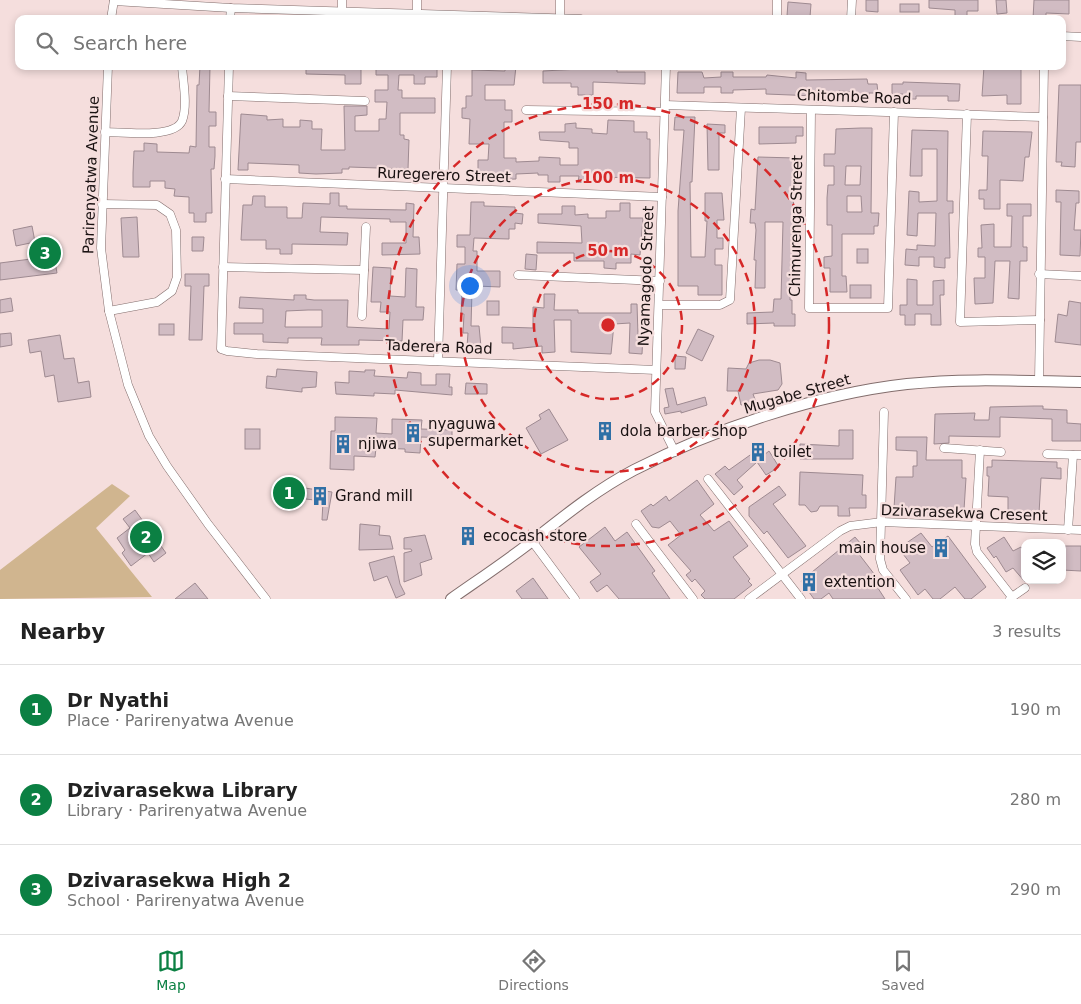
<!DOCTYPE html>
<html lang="en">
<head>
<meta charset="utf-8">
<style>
  body { margin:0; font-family:"DejaVu Sans",sans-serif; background:#f2f2f2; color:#222 }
  .controls { position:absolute; right:15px; bottom:15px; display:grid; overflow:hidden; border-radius:10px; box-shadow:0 2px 8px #0003 }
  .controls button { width:45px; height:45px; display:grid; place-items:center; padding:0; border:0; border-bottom:1px solid #e0e0e0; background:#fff; color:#222; font:25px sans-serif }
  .you { position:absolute; left:469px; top:285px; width:18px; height:18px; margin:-12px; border:4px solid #fff; border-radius:50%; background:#1a73e8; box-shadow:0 0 0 8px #1a73e833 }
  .badge { display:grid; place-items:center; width:32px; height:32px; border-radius:50%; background:#0b8043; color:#fff; font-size:16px; font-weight:700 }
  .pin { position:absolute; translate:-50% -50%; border:2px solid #fff; box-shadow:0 1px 5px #0006 }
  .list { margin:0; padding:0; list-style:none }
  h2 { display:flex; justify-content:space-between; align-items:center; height:65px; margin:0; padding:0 20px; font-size:21px }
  h2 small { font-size:16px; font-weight:400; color:#767676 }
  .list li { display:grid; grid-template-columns:32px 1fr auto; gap:15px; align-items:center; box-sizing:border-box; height:90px; padding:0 20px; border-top:1px solid #e0e0e0 }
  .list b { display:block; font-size:19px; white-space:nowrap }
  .list p { margin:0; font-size:16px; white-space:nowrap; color:#767676 }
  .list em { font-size:16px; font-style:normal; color:#767676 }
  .icon { flex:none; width:28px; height:28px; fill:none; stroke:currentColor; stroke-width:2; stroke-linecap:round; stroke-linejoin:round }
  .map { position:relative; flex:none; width:1081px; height:599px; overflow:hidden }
  .search { position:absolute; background:#fff; box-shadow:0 2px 8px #0003; left:15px; right:15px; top:15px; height:55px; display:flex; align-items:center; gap:12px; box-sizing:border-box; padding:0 18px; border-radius:10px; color:#767676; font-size:19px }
  .sheet { height:335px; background:#fff }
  nav { display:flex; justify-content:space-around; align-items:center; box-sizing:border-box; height:70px; border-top:1px solid #e0e0e0; background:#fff; font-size:14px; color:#767676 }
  nav a { display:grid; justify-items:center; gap:2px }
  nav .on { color:#0b8043 }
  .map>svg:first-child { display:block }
  .green { fill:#d0b58f }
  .building { fill:#d1bcc3; stroke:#9e8a91; fill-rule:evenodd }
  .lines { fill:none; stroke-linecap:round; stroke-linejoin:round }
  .minor-casing { stroke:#826d6c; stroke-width:9 }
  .tertiary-casing { stroke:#826d6c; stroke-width:12 }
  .minor { stroke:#fff; stroke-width:8 }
  .tertiary { stroke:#fff; stroke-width:10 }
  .ring { fill:none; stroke:#d62828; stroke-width:2.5; stroke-dasharray:9 6 }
  .labels { text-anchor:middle; stroke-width:4.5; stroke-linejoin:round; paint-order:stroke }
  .street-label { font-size:15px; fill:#191111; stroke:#f5dedd }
  .poi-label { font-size:15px; fill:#191111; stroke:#f5dedd; text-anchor:start }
  .centre { fill:#d62828; stroke:#f5dedd; stroke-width:2.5 }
  .ring-label { font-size:15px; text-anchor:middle; font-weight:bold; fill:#d62828; stroke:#f5dedd; stroke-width:4.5; stroke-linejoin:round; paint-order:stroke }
</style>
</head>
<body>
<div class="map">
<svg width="1081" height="599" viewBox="0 0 1081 599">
  <rect width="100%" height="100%" fill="#f5dedd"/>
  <!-- green -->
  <polygon class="green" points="112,484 130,496 96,528 152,597 0,599 0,570"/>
  <!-- building -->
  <g class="building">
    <polygon points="866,0 878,0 878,12 866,11"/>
    <polygon points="929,0 978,0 978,11 967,11 967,18 955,18 955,10 929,8"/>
    <polygon points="996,0 1006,0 1007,13 997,14"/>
    <polygon points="1034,0 1069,0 1069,14 1046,13 1046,19 1033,19"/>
    <polygon points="788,2 811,4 810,17 787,16"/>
    <rect x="900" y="4" width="19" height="8"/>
    <polygon points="200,66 210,66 209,112 216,112 216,126 209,126 209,147 215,147 215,156 214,169 211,169 212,213 206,213 206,222 194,222 194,213 189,213 189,197 174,196 175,189 165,188 165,181 150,181 150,187 133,187 133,173 134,151 144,151 144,143 157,144 157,152 189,153 190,146 196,147 197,85 199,85"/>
    <polygon points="306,66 361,66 361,84 345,84 345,75 306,74"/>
    <polygon points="376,66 437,66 437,77 425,77 425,84 414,84 414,75 399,75 398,90 402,90 402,98 435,98 435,113 400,113 400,135 404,135 404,139 409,140 408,169 349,167 349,169 342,169 342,173 316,174 299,173 299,165 248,163 248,170 238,170 241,114 267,116 267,120 283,119 283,127 300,127 300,120 312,121 312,129 322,129 321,150 345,150 344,106 367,106 367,115 355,116 355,131 379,131 379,119 386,119 387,102 375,102 375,90 388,90 388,75 376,75"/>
    <polygon points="505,66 516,66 514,85 485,85 485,100 505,100 505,110 512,110 512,122 504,122 504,158 516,158 516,162 539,161 539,157 560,158 560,165 578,165 578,148 569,148 569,142 540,140 539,132 565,132 565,124 576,123 576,128 592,129 592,133 607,134 608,120 634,121 634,132 647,132 647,139 650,139 650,178 590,177 589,183 578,182 579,176 560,176 560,182 548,182 548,175 538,175 538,173 516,174 516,179 487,180 487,172 478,172 478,160 488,160 489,144 469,144 470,119 462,118 462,108 466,108 466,96 472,96 472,70 505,71"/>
    <polygon points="984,66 1021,66 1021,104 1007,104 1007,95 982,96"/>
    <polygon points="617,67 617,72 645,72 645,84 593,82 593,95 578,95 578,87 571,87 571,83 543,83 543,71"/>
    <polygon points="678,72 702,72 704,78 721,77 721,72 733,72 733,77 766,77 767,75 796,78 796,72 806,73 806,80 867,79 868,84 877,84 878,93 869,93 869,97 854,97 854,92 839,91 839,101 816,102 816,96 766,94 766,89 733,90 733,93 721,93 721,87 704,87 704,93 677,93"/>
    <polygon points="903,82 960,84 959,101 948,101 948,96 916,96 916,99 903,99 903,94 892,94 892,84 903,84"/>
    <polygon points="1059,85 1081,85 1081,142 1076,142 1075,167 1061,166 1062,162 1056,162"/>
    <polygon points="675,117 695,117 692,182 690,182 691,257 705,257 707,221 705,221 705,193 722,193 724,220 717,220 717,238 723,238 723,249 715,249 715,265 722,265 722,295 698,295 698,286 678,286 678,211 684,130 674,130"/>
    <polygon points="707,124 725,125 725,133 719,133 719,170 708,170"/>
    <polygon points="759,127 803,127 803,136 796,136 796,143 759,144"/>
    <path d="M861,128h11l-1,85h8l-1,13h-4v8h-32v42h4l1,16h-17v-24h-6v-11l8,-1v-31h-5v-27l1,-13h6v-19h-10v-12h11l1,-25zM846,166h15l-1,19h-15zM847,196h14l1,16h-15z"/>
    <polygon points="912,130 948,131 947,201 953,201 953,213 949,213 950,258 945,258 945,268 934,267 934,257 919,257 919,266 905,265 906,249 917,250 917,245 935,246 936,213 918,213 917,236 907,235 909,191 919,192 919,202 937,201 937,149 922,149 922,176 910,176"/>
    <polygon points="983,131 1032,132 1029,157 1025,157 1023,181 1000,180 1000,209 984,209 984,199 979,199 979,190 987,190 988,156 982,156"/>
    <polygon points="758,157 795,158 790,300 792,300 792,314 795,314 795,326 774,326 774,323 747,324 747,313 773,312 774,299 781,299 783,222 765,222 765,288 755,288 756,260 754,260 756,230 755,223 750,223 751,209 755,210"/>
    <polygon points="1056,190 1079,191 1079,203 1076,203 1074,230 1081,230 1080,256 1060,255 1061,202 1056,202"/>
    <polygon points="330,193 339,193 339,206 347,206 347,209 406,210 406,203 414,204 413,237 419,237 420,254 382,255 382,243 406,243 406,222 390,222 390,219 321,217 320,232 348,233 347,245 292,244 292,254 280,254 280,249 266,249 266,240 241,240 243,205 252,205 253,196 265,196 265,207 287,207 287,218 302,218 303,203 330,204"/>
    <polygon points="471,202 484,202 484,206 515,207 515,213 523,214 522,224 515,223 515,229 509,229 509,239 474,238 473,251 477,251 477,271 500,271 500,287 476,286 476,291 472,291 471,326 479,326 481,347 467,347 468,333 463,333 464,314 461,314 462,290 456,290 457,264 465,264 465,247 457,247 457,235 470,235"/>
    <polygon points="620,203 630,203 630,218 643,218 640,255 631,254 631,263 616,263 616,269 604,268 604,261 574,261 574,253 537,253 537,242 582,243 581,226 538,223 538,214 562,214 562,206 575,206 575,215 588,214 588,218 606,218 606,211 620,211"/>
    <polygon points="1007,204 1031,204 1031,216 1023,216 1023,247 1027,247 1027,261 1020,261 1019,299 1008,298 1010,261 995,261 993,303 975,304 974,278 985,278 985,257 978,257 978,248 982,248 981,225 994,224 994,247 1011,247 1012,216 1007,216"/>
    <polygon points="137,217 139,257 123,257 121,218"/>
    <polygon points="32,226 35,242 16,246 13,230"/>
    <polygon points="192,237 204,237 203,251 192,251"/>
    <rect x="857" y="249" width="11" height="14"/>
    <polygon points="526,254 537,255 536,270 525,269"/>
    <polygon points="54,256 57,273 0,280 0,263"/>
    <path d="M373,267l18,1 -1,28 15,1 1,-29 11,1 -1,38h8l-1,13h-20l-1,21 -43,-1v5h-38l1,-7h-34v5l-25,-1v-8h-29v-11h29v-14l-24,-1 1,-11 54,3v-5h12v4l8,1h34l-1,27 42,2 1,-17h-10l1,-10h-10zM308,310h14v17h-37l1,-16z"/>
    <polygon points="185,274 209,274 209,286 204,286 202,340 189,340 191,286 185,286"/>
    <polygon points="907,279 917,280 917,305 933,305 933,281 944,280 944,295 940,295 941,325 931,325 931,314 915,314 915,325 905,325 905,315 900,315 900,305 907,305"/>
    <rect x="850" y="285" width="21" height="13"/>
    <polygon points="544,294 555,294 554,310 578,310 578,313 631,313 631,304 637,304 638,335 643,335 642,354 629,353 630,323 614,324 611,354 571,352 571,320 554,320 555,352 542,353 542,346 513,349 513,343 502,343 502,327 533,328 533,307 544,308"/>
    <polygon points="11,298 13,311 0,313 0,300"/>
    <rect x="487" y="301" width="12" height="14"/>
    <polygon points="1069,301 1081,303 1081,345 1055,342 1058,314 1067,316"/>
    <rect x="159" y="324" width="15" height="11"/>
    <polygon points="698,329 714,336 702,361 686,353"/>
    <polygon points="11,333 12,345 0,347 0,334"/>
    <polygon points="60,335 64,359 74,358 78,383 89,381 91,397 58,402 54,375 45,377 41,351 30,353 28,340"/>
    <polygon points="675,356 686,357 685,369 675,369"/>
    <polygon points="759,360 770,360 780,363 782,384 778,390 753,394 756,402 741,405 738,391 727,391 728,368 746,369 749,363"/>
    <polygon points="277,369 317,372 316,387 302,388 302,392 266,388 267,376 276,377"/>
    <polygon points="365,370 375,370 374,376 407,378 408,372 421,373 421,385 436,385 436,374 450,374 449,387 452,387 452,395 395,390 395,394 374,393 374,396 336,394 335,382 349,383 349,371 365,372"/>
    <polygon points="466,383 487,384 487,394 465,394"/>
    <polygon points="673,388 677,405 705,397 707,405 681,413 681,411 665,414 664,408 669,407 665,389"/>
    <polygon points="1034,406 1043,406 1043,409 1067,410 1067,423 1081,424 1081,441 1052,441 1052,419 1000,417 1000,437 949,436 949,443 934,444 935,414 975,413 974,420 989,420 990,407"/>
    <polygon points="549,409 568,440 541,454 526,428 541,419 539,415"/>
    <polygon points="335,417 377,418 376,433 392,434 392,419 422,420 421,429 452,430 452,438 421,437 420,453 405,452 405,449 376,448 375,457 354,456 354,470 330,469 331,431 335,431"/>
    <rect x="245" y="429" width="15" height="20"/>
    <polygon points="839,430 853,430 853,459 800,459 800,444 839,446"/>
    <polygon points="896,437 927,437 926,460 962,460 962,478 966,478 964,510 957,510 957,514 945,514 945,516 932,516 913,515 913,512 894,508 896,477 913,477 913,466 917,466 917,451 896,450"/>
    <polygon points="760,448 764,455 769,451 779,467 766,475 757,462 737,480 743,487 734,495 715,474 725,466 729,470"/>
    <polygon points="992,460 1057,462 1057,468 1061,468 1061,479 1041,478 1039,514 1008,514 1008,497 988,496 989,476 987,476 987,467 992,467"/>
    <polygon points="800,472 863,475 862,495 866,495 866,508 849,508 850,516 838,516 838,506 820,506 817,511 811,512 805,505 799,505"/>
    <polygon points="280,480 299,483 298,487 332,492 327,520 322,520 323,501 297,498 297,504 279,503"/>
    <polygon points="697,480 714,504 700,515 714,531 729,521 748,546 733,557 750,579 748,581 752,585 734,599 705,599 701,595 705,591 695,579 692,582 686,575 691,571 668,545 681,535 670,521 659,528 652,527 641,511 651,504 653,506 666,496 669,501"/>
    <polygon points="779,486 786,495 773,504 806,546 788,558 767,531 764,534 749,516 749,507"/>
    <polygon points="135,510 166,553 154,562 148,553 131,566 122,553 125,550 117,538 130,528 123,519"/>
    <polygon points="360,524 380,526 379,535 390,536 393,549 359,550"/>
    <polygon points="605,527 615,541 627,532 655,571 652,573 670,599 619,599 607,585 597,592 590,582 601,574 579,547"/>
    <polygon points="921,533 932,547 948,536 986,587 971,599 965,599 955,587 940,599 933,599 925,589 918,595 900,570 910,563 903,554 906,552 902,546"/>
    <polygon points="425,535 432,559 420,563 422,575 404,582 404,553 412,551 411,549 404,549 404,538"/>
    <polygon points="855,537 861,544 855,549 878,579 874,582 885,599 833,599 829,593 821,599 814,599 801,581"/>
    <polygon points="1004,537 1013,551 1021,547 1025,552 1025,582 1013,568 1006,572 996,556 994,558 987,548"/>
    <polygon points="1062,546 1081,546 1081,571 1062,570"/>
    <polygon points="394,556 400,584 405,594 396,598 387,576 374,581 369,563"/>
    <polygon points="533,578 548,599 522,599 516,591"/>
    <polygon points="195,583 208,599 175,599"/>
  </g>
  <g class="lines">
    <!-- minor casing -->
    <g class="minor-casing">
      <g id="minor">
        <polyline points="560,0 560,18"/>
        <polyline points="114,1 231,8 581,19"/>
        <polyline points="342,11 342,0"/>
        <polyline points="417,14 417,0"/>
        <polyline points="111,19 114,0"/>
        <polyline points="230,19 231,8"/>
        <polyline points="777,19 777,0"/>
        <polyline points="851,19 852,0"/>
        <polyline points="1062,36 1081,37"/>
        <polyline points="108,66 101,248 109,311 128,385 149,436 167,466 208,524 266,599"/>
        <polyline points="229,66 221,349 227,351 257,354 656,370"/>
        <polyline points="666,66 655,412 675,452"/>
        <polyline points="228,96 365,101"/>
        <polyline points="665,105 1043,117"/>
        <polyline points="526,110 665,112"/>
        <polyline points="811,110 809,308 888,308 894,112"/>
        <polyline points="967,114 960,322 1040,320"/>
        <path d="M105,132c18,0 69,7 77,-11 6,-15 1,-39 0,-55"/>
        <polyline points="225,179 662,197"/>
        <polyline points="102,204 157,205 170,214 176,230 177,277 172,291 157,302 109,311"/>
        <polyline points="223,267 364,270"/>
        <polyline points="1039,274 1081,276"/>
        <polyline points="518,275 660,281"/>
        <polyline points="660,305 720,305 730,300 741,108"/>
        <polyline points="362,316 366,227"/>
        <polyline points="438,361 447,66"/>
        <polyline points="1039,381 1044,66"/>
        <polyline points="884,412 880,559 883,570 906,599"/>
        <polyline points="944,448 1001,452"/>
        <polyline points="980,450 975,544 977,552 1012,597 1010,599"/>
        <polyline points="1047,454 1081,455"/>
        <polyline points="708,479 801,599"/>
        <polyline points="636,524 693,599"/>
        <polyline points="1068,530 1073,455"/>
        <polyline points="532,541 575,599"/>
        <polyline points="1012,597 1025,588"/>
        <polyline points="749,599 840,531 850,526 882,522 1081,530"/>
      </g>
    </g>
    <!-- tertiary casing -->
    <g class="tertiary-casing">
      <path id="tertiary" d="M451,599c27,-19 54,-37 80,-57 33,-26 65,-52 103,-72 80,-41 183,-76 273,-86 57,-6 116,-3 174,-2"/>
    </g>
    <!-- minor -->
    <use href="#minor" class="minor"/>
    <!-- tertiary -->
    <use href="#tertiary" class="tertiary"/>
  </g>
  <!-- distance rings -->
  <g class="ring">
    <circle cx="608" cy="325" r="74"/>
    <circle cx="608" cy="325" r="147"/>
    <circle cx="608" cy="325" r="221"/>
  </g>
  <!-- icons -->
  <defs>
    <g id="building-bare" transform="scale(1.5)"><path d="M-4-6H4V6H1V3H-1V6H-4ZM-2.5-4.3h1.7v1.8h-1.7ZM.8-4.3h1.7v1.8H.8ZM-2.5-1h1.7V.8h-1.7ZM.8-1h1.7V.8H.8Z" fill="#3070a6" stroke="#f5dedd" stroke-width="2.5" paint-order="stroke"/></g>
  </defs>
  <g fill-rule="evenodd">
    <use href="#building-bare" x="605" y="431"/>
    <use href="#building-bare" x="413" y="433"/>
    <use href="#building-bare" x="343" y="444"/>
    <use href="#building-bare" x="758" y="452"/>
    <use href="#building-bare" x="320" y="496"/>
    <use href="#building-bare" x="468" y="536"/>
    <use href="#building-bare" x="941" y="548"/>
    <use href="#building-bare" x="809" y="582"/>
  </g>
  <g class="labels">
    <!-- street labels -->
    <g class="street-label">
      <text transform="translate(854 97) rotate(2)" y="5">Chitombe Road</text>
      <text transform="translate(91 175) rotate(-88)" y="5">Parirenyatwa Avenue</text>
      <text transform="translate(444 175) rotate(2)" y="5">Ruregerero Street</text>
      <text transform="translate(796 226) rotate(-89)" y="5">Chimurenga Street</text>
      <text transform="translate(646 276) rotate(-88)" y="5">Nyamagodo Street</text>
      <text transform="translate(439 347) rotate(2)" y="5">Taderera Road</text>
      <text transform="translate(797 394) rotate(-16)" y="5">Mugabe Street</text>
      <text transform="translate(964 513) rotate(2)" y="5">Dzivarasekwa Cresent</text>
    </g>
    <!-- poi labels -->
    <g class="poi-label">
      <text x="428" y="429">nyaguwa<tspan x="428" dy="17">supermarket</tspan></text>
      <text x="620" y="436">dola barber shop</text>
      <text x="358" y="449">njiwa</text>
      <text x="773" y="457">toilet</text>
      <text x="335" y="501">Grand mill</text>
      <text x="483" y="541">ecocash store</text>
      <text x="926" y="553" text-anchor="end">main house</text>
      <text x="824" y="587">extention</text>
    </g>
  </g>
  <circle cx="608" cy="325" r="8" class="centre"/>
  <g class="ring-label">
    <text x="608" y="109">150 m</text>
    <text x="608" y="183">100 m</text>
    <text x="608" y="256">50 m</text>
  </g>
</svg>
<div class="controls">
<button><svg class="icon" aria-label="layers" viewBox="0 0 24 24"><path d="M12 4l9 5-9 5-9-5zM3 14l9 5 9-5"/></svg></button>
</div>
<div class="you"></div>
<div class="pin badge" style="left:289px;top:493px">1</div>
<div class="pin badge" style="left:146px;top:537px">2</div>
<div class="pin badge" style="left:45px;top:253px">3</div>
<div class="search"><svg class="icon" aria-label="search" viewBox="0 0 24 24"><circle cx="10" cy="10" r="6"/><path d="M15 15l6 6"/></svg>Search here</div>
</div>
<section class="sheet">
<h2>Nearby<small>3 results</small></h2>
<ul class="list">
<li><span class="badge">1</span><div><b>Dr Nyathi</b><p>Place · Parirenyatwa Avenue</p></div><em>190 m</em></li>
<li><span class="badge">2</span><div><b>Dzivarasekwa Library</b><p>Library · Parirenyatwa Avenue</p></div><em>280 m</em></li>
<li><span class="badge">3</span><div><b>Dzivarasekwa High 2</b><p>School · Parirenyatwa Avenue</p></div><em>290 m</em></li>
</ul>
</section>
<nav>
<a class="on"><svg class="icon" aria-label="map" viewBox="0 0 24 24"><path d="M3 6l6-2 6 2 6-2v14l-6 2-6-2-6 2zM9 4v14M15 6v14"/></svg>Map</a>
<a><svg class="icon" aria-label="directions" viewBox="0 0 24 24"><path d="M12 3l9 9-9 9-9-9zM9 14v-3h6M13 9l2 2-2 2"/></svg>Directions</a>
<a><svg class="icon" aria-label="saved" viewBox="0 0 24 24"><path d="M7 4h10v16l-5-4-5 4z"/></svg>Saved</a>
</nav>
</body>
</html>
